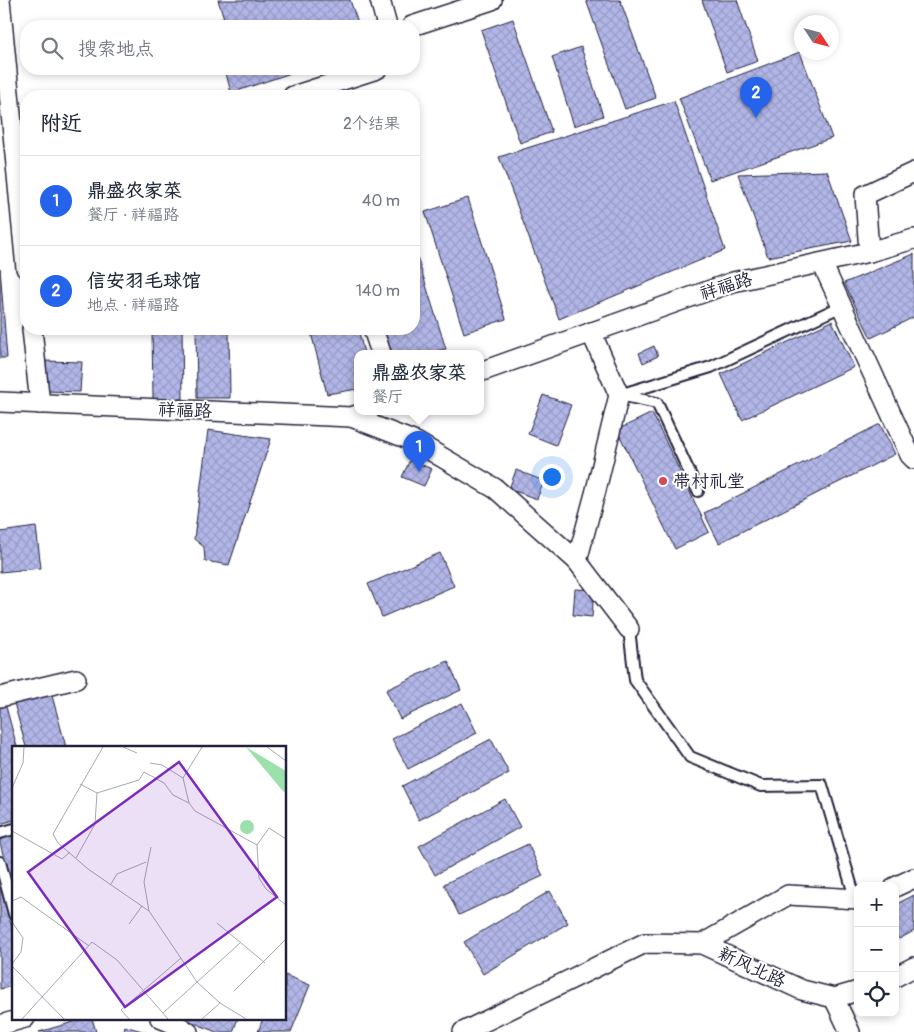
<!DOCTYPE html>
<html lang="zh">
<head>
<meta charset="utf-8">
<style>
  body { margin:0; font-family:Pangolin,"LXGW WenKai TC",sans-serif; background:#f2f2f3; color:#1f2937 }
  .controls { position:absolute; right:15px; bottom:15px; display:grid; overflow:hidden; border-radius:10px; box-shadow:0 2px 8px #0003 }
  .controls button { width:45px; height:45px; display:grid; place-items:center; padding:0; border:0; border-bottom:1px solid #e0e1e3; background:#fff; color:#1f2937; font:25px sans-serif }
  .compass { position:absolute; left:794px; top:15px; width:45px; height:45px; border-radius:50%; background:#fff; box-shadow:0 2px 8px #0003; rotate:126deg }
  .you { position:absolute; left:551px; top:476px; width:18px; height:18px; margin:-12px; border:4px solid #fff; border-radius:50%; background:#1a73e8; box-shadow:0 0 0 8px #1a73e833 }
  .badge { display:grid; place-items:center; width:32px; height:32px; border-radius:50%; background:#2563eb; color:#fff; font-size:16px; font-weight:700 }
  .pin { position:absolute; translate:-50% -41px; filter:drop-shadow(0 1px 2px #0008) }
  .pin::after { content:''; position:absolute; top:26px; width:18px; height:15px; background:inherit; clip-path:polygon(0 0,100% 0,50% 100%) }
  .popup { position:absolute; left:354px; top:350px; width:130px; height:65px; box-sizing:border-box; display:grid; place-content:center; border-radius:10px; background:#fff; filter:drop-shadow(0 1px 4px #0005); font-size:16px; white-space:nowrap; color:#747a83 }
  .popup b { font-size:19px; color:#1f2937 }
  .popup::after { content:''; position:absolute; left:50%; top:100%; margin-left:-10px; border:10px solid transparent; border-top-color:#fff }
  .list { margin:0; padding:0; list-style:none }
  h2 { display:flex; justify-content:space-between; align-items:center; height:65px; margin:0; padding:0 20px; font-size:21px }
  h2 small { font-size:16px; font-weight:400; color:#747a83 }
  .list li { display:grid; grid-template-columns:32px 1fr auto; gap:15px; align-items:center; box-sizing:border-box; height:90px; padding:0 20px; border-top:1px solid #e0e1e3 }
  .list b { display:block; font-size:19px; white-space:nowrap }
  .list p { margin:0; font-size:16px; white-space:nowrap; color:#747a83 }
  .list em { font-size:16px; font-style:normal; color:#747a83 }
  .icon { flex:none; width:28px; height:28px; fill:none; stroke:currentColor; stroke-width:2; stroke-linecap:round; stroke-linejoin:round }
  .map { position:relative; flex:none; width:914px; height:1032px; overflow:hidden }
  .search { position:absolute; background:#fff; box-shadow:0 2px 8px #0003; left:20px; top:20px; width:400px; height:55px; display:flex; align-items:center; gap:12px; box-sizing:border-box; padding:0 18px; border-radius:20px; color:#747a83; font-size:19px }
  .panel { position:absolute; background:#fff; box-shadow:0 2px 8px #0003; left:20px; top:90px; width:400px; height:245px; border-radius:20px }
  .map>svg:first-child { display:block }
  .building { fill:url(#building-cross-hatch); stroke:#22223b }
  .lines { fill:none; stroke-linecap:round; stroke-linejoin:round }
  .service-casing { stroke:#22223b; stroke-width:14 }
  .minor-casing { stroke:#22223b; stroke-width:22 }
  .service { stroke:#fff; stroke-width:10 }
  .minor { stroke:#fff; stroke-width:19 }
  .poi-dot { fill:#d1495b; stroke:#fff; stroke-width:2 }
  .labels { text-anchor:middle; stroke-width:4; stroke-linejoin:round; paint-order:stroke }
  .street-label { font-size:18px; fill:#22223b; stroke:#fff }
  .poi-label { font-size:18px; fill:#22223b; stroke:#fff; text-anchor:start }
  .inset-road { fill:none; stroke:#a7a7b1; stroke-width:1 }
  .view { fill:#7b2cbf; fill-opacity:0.15; stroke:#7b2cbf; stroke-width:2.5 }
  .inset-edge { fill:none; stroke:#22223b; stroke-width:2.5 }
</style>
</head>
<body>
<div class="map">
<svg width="914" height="1032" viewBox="0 0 914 1032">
  <defs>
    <pattern id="building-cross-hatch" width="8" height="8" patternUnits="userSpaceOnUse" patternTransform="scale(1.25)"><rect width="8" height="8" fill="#b2b6e7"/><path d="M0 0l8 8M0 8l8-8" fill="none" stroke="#999cc7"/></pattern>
  </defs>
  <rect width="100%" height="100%" fill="#fff"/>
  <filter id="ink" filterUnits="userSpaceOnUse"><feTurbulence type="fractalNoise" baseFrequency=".02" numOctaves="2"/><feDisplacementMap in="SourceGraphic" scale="10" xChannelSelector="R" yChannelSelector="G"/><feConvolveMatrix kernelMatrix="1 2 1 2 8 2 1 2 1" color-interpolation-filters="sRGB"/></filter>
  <g filter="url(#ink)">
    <!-- building -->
    <g class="building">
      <polygon points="218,0 350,0 359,26 214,26 213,22 224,18"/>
      <polygon points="586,0 620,0 656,98 625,109"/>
      <polygon points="702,0 737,0 758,61 727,72"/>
      <polygon points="513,19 552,132 520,143 481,30"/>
      <polygon points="581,47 603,116 574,126 552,57"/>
      <polygon points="800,52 832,138 710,180 679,98"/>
      <polygon points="225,69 303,69 231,93"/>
      <polygon points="674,101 725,250 559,319 499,157"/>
      <polygon points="827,171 852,241 768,257 738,174"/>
      <polygon points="468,198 506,319 464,333 425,212"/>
      <polygon points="414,247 446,349 427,353 387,353 381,329 414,329"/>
      <polygon points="914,254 914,317 871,338 844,283"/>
      <polygon points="0,268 7,358 0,358"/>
      <polygon points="832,321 854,367 742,420 721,374"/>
      <polygon points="152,329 182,329 183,399 153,399"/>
      <polygon points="196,329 229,329 230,398 197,398"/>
      <polygon points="310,329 358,329 364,353 358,353 358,389 327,394"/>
      <polygon points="654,346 658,356 643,363 639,353"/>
      <polygon points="44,361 82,362 80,392 43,391"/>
      <polygon points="543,395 571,405 556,445 528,434"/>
      <polygon points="652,413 709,532 675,549 617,430"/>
      <polygon points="880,424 895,454 719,543 704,513"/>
      <polygon points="208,430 271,439 229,565 205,561 204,547 194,539"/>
      <polygon points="410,460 432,469 424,486 402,477"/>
      <polygon points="516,470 544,481 537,499 509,489"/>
      <polygon points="36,527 41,568 0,572 0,532"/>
      <polygon points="440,553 454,586 382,617 368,584"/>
      <polygon points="575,589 594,590 592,617 573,615"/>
      <polygon points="448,661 461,690 400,719 386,690"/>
      <polygon points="51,692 66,747 26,747 14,703"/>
      <polygon points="5,703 17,747 14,747 14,820 0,824 0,705"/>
      <polygon points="462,703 477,733 408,769 392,739"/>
      <polygon points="491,739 509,773 419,820 402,786"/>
      <polygon points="505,799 520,827 435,875 419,846"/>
      <polygon points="14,833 14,896 0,843 0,837"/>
      <polygon points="528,844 543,876 459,915 444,884"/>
      <polygon points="0,883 14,936 14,986 0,989"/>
      <polygon points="550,891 568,923 483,974 464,942"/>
      <polygon points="914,895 914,931 899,939 895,933 895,905"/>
      <polygon points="285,975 310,985 291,1032 258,1032 263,1018 285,1018"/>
      <polygon points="87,1018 92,1018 96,1032 39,1032"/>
      <polygon points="183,1018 238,1018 233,1032 216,1032"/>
      <polygon points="124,1026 146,1032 125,1032"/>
    </g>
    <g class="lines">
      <!-- service casing -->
      <g class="service-casing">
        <g id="service">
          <polyline points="619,395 711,367 842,306"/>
          <polyline points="620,395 657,403 698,491"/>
          <polyline points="629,629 635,680 690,757 761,786 822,785 856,901"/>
          <polyline points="0,833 14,829"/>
          <polyline points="0,862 14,914"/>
        </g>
      </g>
      <!-- minor casing -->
      <g class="minor-casing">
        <g id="minor">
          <polyline points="0,0 26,268"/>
          <polyline points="380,0 387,26"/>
          <polyline points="412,26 492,0"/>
          <polyline points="293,96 377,69"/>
          <polyline points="869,252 865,195 914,172"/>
          <polyline points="822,263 910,455 914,459"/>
          <polyline points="32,329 40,404"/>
          <polyline points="373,329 381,353"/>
          <polyline points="480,372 733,282 869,252 914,239"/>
          <polyline points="0,402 351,417 369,411"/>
          <polyline points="351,417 416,442 496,489 577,561 629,629"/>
          <polyline points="577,561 596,490 619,395 591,332"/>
          <polyline points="0,697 76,679"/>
          <polyline points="895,887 914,878"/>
          <polyline points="702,944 788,895 858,899"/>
          <polyline points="895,977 914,967"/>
          <polyline points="834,998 850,1032"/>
          <polyline points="160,1018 177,1025 188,1032"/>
          <polyline points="0,1025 25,1018"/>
          <polyline points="463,1032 645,943 702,944 802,990 834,998 858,991"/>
        </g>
      </g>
      <!-- service -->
      <use href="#service" class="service"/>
      <!-- minor -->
      <use href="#minor" class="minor"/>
    </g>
  </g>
  <!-- markers -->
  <circle class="poi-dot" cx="663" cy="481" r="5"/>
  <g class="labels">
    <!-- street labels -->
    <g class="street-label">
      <text transform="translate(726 286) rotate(-17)" y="6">祥福路</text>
      <text transform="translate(185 410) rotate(2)" y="6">祥福路</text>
      <text transform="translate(752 967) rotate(25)" y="6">新风北路</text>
    </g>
    <!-- poi labels -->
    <g class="poi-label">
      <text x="673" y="487">带村礼堂</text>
    </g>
  </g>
  <!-- overview -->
  <g transform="translate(12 746)">
    <rect width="274" height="274" fill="#fff"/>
    <path d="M234,1l40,24v22l-4,-3zM228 81a7 7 0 1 1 14 0a7 7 0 1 1-14 0Z" fill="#9ce0ab"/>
    <path class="inset-road" d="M91,1l-50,87 5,9 30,26 61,42 48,71 23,21 26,16M111,1l14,6M255,1l19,14M138,17l12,2 21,13 6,25 6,8 62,34 2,33 7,11 20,16M171,32l19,-31M68,38l17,9M0,42l11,-25 1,-16M0,85l50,28 8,-7M245,99l12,-17 17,11M64,112l19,-34 2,-31 42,-13 5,-8 20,11 9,12 16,8M99,138l6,-10 29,-12M0,155l9,-4 68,49M137,165l-5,-29 7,-35M0,176l11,16 -2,14 -9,12M205,177l48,40M117,178l13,-18M0,220l52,53M222,245l52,-52M151,267l77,-70M10,273l70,-77 25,18 51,59M117,273l-8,-9 60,-52M190,273l18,-16"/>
    <path class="view" d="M167,16l98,135 -152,110 -97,-135z"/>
    <rect width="274" height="274" class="inset-edge"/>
  </g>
</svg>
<div class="controls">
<button>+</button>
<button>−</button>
<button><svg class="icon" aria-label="locate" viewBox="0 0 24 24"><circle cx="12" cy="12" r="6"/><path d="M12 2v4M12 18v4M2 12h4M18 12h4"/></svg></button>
</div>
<svg class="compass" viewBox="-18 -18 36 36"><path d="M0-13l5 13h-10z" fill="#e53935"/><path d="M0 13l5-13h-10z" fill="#747a83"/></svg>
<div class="you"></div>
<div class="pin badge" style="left:419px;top:472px">1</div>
<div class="popup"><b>鼎盛农家菜</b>餐厅</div>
<div class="pin badge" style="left:756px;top:118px">2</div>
<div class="search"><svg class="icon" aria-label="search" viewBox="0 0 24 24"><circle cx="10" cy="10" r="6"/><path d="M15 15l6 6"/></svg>搜索地点</div>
<section class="panel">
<h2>附近<small>2个结果</small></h2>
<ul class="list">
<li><span class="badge">1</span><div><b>鼎盛农家菜</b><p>餐厅 · 祥福路</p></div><em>40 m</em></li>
<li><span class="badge">2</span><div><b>信安羽毛球馆</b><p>地点 · 祥福路</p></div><em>140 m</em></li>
</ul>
</section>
</div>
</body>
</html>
